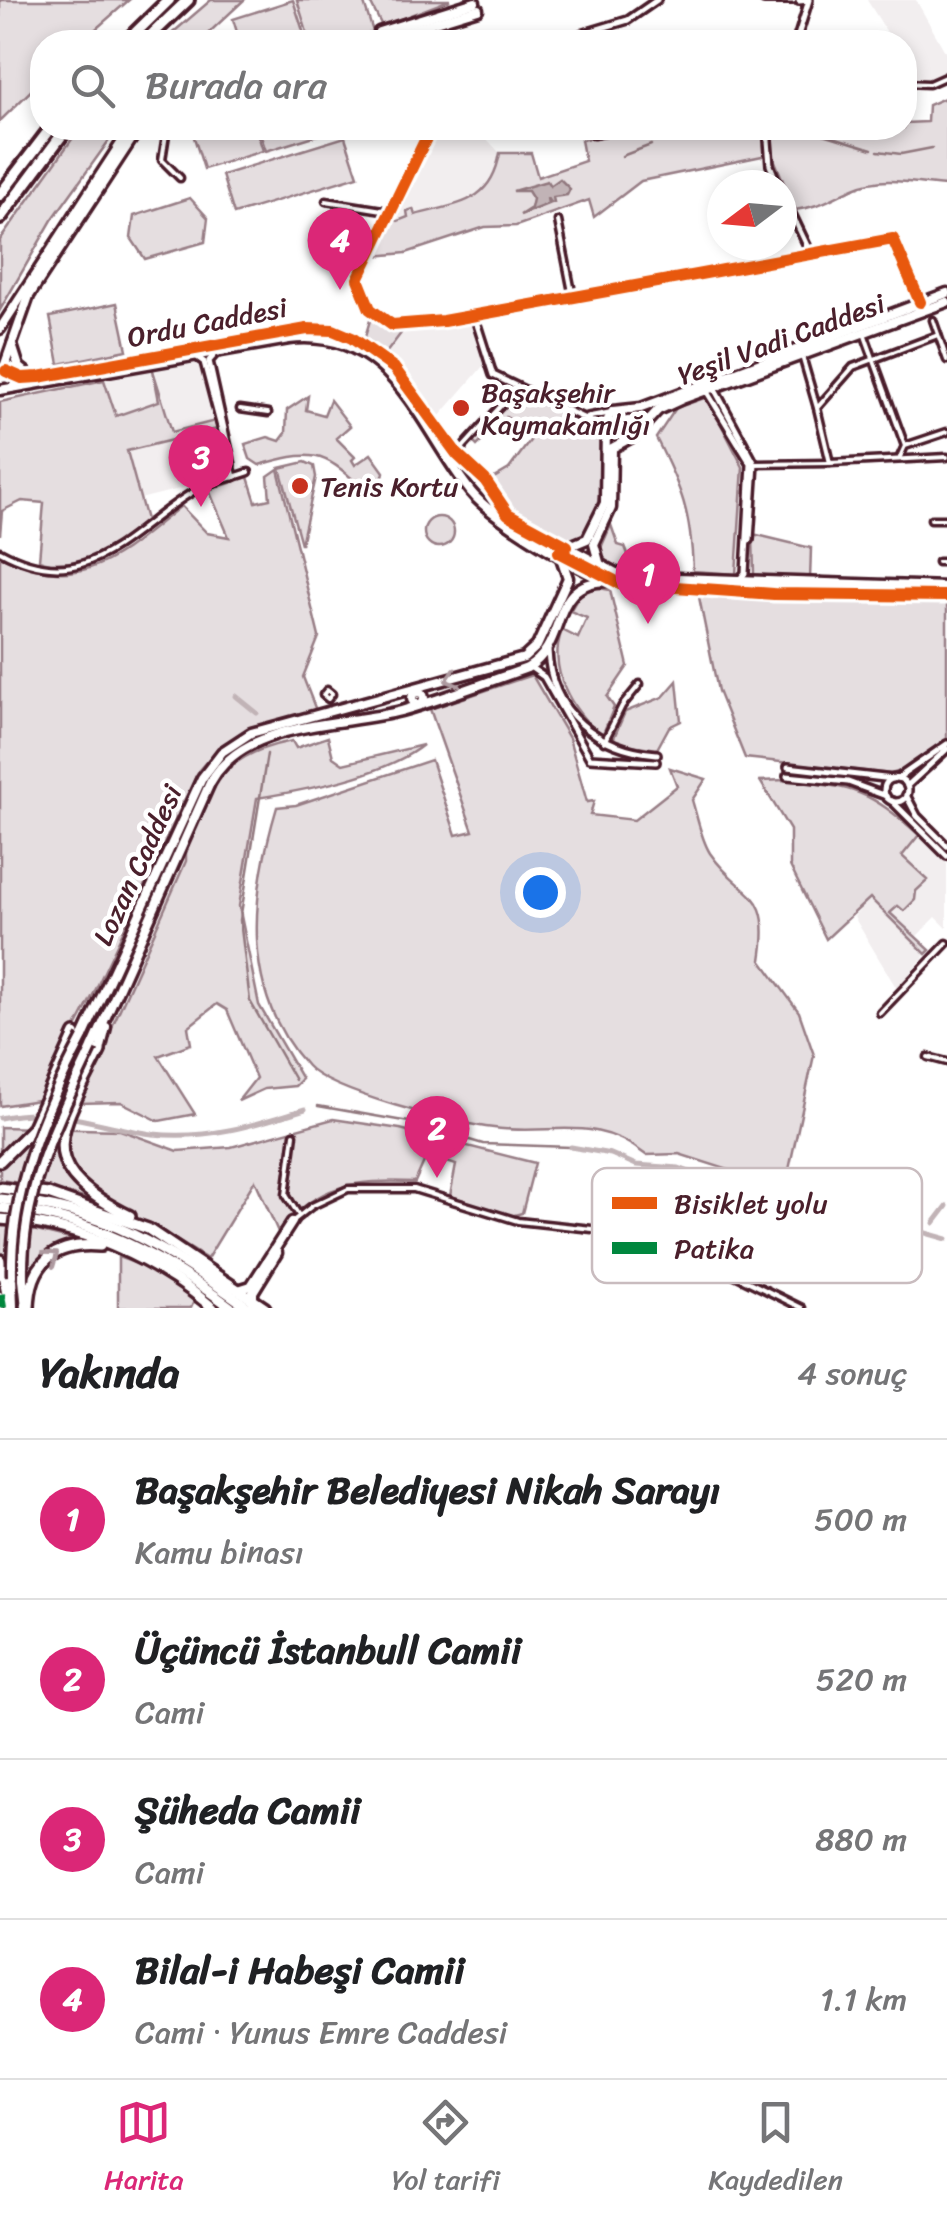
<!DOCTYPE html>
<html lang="tr">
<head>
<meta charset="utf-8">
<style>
  body { margin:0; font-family:Sriracha,sans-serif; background:#f2f2f2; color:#202124 }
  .compass { position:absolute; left:707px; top:170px; width:90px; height:90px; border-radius:50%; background:#fff; box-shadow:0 5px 15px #0003; rotate:254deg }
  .you { position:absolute; left:540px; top:892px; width:35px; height:35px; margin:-25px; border:8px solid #fff; border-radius:50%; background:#1a73e8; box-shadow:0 0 0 15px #1a73e833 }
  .badge { display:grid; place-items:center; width:65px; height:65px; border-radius:50%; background:#db2777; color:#fff; font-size:32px; font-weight:700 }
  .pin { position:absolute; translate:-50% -82px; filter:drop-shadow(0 2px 5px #0008) }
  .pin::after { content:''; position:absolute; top:52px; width:35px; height:30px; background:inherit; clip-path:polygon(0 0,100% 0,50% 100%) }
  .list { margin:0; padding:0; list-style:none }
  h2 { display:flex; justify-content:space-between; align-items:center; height:130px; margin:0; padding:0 40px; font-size:42px }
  h2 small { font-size:32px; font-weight:400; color:#757577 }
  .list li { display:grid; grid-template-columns:65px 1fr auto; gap:30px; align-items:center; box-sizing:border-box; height:160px; padding:0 40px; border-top:2px solid #e0e0e0 }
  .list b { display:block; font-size:38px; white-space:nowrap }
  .list p { margin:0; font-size:32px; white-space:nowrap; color:#757577 }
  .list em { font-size:32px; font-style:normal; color:#757577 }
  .icon { flex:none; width:55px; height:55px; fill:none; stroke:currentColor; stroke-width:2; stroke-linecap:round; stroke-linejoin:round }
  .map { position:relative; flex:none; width:947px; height:1308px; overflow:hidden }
  .search { position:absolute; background:#fff; box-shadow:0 5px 15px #0003; left:30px; right:30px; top:30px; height:110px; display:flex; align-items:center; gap:25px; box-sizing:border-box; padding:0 35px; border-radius:40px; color:#757577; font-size:38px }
  .sheet { height:770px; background:#fff }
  nav { display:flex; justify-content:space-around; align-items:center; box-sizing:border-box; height:140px; border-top:2px solid #e0e0e0; background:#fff; font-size:28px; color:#757577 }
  nav a { display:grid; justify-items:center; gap:5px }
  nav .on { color:#db2777 }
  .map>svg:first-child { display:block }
  .built { fill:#f2eeef }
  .green { fill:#e5dee0; stroke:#987e86; stroke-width:2.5 }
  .water { fill:#c1b3b6; stroke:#91787e; stroke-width:2.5 }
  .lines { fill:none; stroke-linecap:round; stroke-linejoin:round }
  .stream { stroke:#91787e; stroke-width:2.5 }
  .canal { stroke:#c1b3b6; stroke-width:5 }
  .tertiary-tunnel { stroke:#dbd2d5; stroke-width:5; stroke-dasharray:5 2.5; stroke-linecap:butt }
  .primary-tunnel { stroke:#dbd2d5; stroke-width:8; stroke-dasharray:8 4; stroke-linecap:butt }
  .minor-casing { stroke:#4a1f2b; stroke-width:11 }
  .tertiary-casing { stroke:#4a1f2b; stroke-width:12 }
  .primary-casing { stroke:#4a1f2b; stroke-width:15 }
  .trunk-casing { stroke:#4a1f2b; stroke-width:16 }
  .motorway-casing { stroke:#4a1f2b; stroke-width:18 }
  .minor { stroke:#fff; stroke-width:4 }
  .tertiary { stroke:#fff; stroke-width:5 }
  .primary { stroke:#fff; stroke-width:8 }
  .trunk { stroke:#fff; stroke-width:9 }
  .motorway { stroke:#fff; stroke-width:10 }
  .primary-bridge-casing { stroke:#4a1f2b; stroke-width:15; stroke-linecap:butt }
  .primary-bridge { stroke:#fff; stroke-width:8 }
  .quiet { stroke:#00873e; stroke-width:10; stroke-dasharray:20 10; stroke-linecap:butt }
  .cycleway-casing { stroke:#fff; stroke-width:19 }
  .cycleway { stroke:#e8590c; stroke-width:12 }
  .oneway { stroke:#ae9aa0 }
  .poi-dot { fill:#c8321e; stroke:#fff; stroke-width:4 }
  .labels { text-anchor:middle; stroke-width:9; stroke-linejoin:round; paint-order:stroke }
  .street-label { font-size:28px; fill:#4a1f2b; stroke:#fff }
  .poi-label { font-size:28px; fill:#4a1f2b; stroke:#fff; text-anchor:start }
  .key { fill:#fff; stroke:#c9bcbf; stroke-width:2.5 }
  .key-label { font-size:28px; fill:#4a1f2b }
</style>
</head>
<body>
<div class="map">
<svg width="947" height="1308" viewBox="0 0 947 1308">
  <rect width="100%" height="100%" fill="#fff"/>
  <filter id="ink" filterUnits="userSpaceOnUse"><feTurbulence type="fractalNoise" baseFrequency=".01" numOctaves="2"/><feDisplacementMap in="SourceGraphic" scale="20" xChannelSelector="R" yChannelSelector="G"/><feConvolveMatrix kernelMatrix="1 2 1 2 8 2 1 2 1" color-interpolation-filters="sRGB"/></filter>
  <g filter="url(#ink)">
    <!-- built -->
    <g class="built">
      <polygon points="867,0 916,0 947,55 947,73 927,83 914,79 905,62 904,42 893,42"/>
      <polygon points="434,128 476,128 500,153 497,166 478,197 398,221 392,218"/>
      <polygon points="467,320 472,323 484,365 439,417 386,353 402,332"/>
      <polygon points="198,363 215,421 172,432 155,370"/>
      <polygon points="153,370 160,401 115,416 104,380"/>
      <polygon points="217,429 225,467 222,474 212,479 206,472 190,476 191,482 199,484 140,499 127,451"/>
      <polygon points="919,835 947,863 947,928 936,917 913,940 926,954 897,989 854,917 870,898 928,880 901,856"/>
    </g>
    <!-- green -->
    <g class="green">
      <polygon points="0,0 129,0 81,42 42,42 42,80 0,121"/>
      <polygon points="211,0 244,0 199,42 162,42"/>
      <polygon points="293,0 306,40 240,42 233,19"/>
      <polygon points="297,0 363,0 374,35 349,42 310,42"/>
      <polygon points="369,0 450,0 382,26"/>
      <path d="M947,97v89c-32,-2 -63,-11 -93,2 -22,10 -34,19 -59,22l-23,-56 -131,27 -47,36 -5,-17 -73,26 -31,1 -79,26 -32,3 18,-38 6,3 10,-4 -1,-6 6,-2 2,6c43,-12 76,-11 85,-62h31l7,24 47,-16 -4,-21 55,-12h268l1,-5 22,-1 1,-17z"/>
      <polygon points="80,128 118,128 52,220 0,310 0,240"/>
      <polygon points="205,128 256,128 263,151 204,169 192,131"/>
      <polygon points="258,128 340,128 266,151"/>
      <polygon points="345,137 358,176 234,214 222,175"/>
      <polygon points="190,198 208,218 205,242 145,259 131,238 134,216"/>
      <polygon points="117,303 127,350 59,364 50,317"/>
      <polygon points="371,317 402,332 386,353 365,337"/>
      <path d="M153,370l19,62 43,-11 2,8 -90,22 19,69c-31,24 -65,56 -107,40l5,-57 -22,-2 -20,10 -2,24v-133l104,-22 12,36 43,-15z"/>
      <path d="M517,392l79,37 4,7c0,31 6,87 -24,106l-71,-34 -16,-27 20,-12 26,-35 -29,-17 -29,29 -4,-4z"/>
      <path d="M308,396l-2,14 18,5 6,-15 20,26 -14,12 19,19 -3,3 3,5 16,-11 13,18 -2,9 -21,6c-38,-37 -51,-37 -102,-22l-9,-6 -5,-15 23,-7 12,4 6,-8 1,-23z"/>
      <path d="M707,397l36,70 -7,107 -43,-3c-2,-59 -11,-81 -37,-133l20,-30z"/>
      <polygon points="305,462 314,466 316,477 301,544 280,468"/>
      <path d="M278,469l41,168 -16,40 14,36c-53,11 -83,14 -118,57l-105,223 -56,107 -38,6v-550c84,39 116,2 181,-50l26,27 22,4 -20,-47 39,-13 8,25 14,-3 -2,-23z"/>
      <circle cx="439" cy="532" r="15"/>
      <polygon points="611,525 618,545 625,547 634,569 618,568 602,558 600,550"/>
      <polygon points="753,534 811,548 810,580 754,574"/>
      <path d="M594,587l16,3 18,76 -21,31 7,10 -12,29c-31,-26 -55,-67 -40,-106l16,8 9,-20 -17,-7 11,-19z"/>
      <polygon points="698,592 947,602 947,740 910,768 891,774 745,758 718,691"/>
      <path d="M532,675l37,63 18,64 7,-1 -4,14 44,5 43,-34 -7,-18 36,11 -14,21c5,16 9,39 18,53 32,47 63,33 51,107l38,52 15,43 -29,133 -106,-34 -33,1c-53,-42 -92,-19 -152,-27 -38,-4 -164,-36 -187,-62 -67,-74 -56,-172 -30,-259l19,-2 135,-45 25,75 17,-4 -43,-122z"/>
      <polygon points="677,681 681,721 669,727 657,749 612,742 625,712 663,697"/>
      <path d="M328,737l5,20 10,7 80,-19c-39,31 -117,45 -166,53l-18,108 20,99 43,74 -7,7 -31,3 -26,12 18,-23 -29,-68 -10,-6 -29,23 3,17 -33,12 37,58 -36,7 -38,-19 -43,1 108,-242v-11c29,-64 30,-94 106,-109l4,7z"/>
      <path d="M787,780c68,8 79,8 132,55l-17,21 26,24 -12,11 -1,9 -11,11 -6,-5 -8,7 40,37 -4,4 -56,-56 -44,41 -36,-73v-36l-30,-49z"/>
      <path d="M333,1119l67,10 135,34 -13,50 -11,3 -61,-20 6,-31 -29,-10 -12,27c-60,-2 -97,1 -137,50l-23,-52 -48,79c-74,-47 -119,-66 -207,-79v-53l120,3 58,21 53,-4z"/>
      <polygon points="0,1222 78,1241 44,1253 28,1275 8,1274 0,1256"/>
      <polygon points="118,1257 151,1269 195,1299 191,1308 118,1308"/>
    </g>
    <!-- water -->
    <polygon class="water" points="560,179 570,189 567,195 553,197 554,202 550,203 547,198 548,204 520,215 531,208 533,199 528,191 513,191 547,181 550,186"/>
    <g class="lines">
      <!-- stream -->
      <g class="stream">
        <polyline points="700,130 710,128"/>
        <polyline points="814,131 872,149"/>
        <polyline points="677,133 691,129"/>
        <polyline points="659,140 670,137"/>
        <polyline points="878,151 901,154 932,148"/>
        <polyline points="622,156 651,145"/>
        <polyline points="267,754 240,920 250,1001 295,1080"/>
        <polyline points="318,1106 409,1122 483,1144 571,1147"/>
      </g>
      <!-- canal -->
      <g class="canal">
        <polyline points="236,696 257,713"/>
        <path d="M0,1118c56,-13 99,9 153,16 54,6 102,-9 152,-25"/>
        <polyline points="571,1147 611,1154 636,1165 679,1168 823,1222 915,1230 947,1239"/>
        <polyline points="934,1223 947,1206"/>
      </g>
      <!-- tertiary-tunnel -->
      <polyline class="tertiary-tunnel" points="579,296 605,291"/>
      <!-- primary-tunnel -->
      <g class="primary-tunnel">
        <polyline points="346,42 379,32"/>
        <polyline points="367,42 383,38"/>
        <polyline points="650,576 678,578"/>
        <polyline points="652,584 680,585"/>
      </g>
      <!-- minor casing -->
      <g class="minor-casing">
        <g id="minor">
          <polyline points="904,83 929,84 947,76"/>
          <polyline points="167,128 162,160 180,178"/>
          <polyline points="188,128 189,128"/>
          <polyline points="593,135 630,128"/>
          <polyline points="326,201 389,211"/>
          <polyline points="558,221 573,297"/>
          <polyline points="933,320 947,360"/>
          <polyline points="864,333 905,446"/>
          <polyline points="938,335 853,367 817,408 830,463 947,457"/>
          <polyline points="802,356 817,408"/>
          <polyline points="240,409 268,413"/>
          <polyline points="457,454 518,387"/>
          <polyline points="900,457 905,446 947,432"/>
          <polyline points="754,464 830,463"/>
          <polyline points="931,519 947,519"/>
          <path d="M0,551c86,47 125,-17 191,-58 18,-11 39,-14 58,-21"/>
          <polyline points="938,562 947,562"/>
          <polygon points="327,690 332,694 328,699 323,695"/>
          <polyline points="604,742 622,706 640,684"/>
          <polyline points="880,1013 947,943"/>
          <polyline points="928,1057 947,1062"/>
          <polyline points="294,1134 286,1195 298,1214"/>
          <polyline points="293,1221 312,1206 348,1189 414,1189 518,1221 620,1232 678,1247 802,1308"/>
          <polyline points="0,1294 2,1308"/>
        </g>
      </g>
      <!-- tertiary casing -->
      <g class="tertiary-casing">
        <g id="tertiary">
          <polyline points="764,0 793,0"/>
          <polyline points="452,42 480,33 505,42"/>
          <polyline points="555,42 628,20 657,0"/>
          <polyline points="796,42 809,0 799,1"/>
          <path d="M431,128l-72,147c-3,31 24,52 53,51l167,-30"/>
          <polyline points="767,128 770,165 778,185"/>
          <polyline points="782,193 811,254"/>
          <polyline points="605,291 893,239 920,302"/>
          <polyline points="474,315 493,375 604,428"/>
          <polyline points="216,353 209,361 232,465"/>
          <polyline points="197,357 204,362 234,477"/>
          <polyline points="714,388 755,464 750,540"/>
          <polyline points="707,392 751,464 745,573 739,580"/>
          <polyline points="588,417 609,413"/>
          <path d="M548,650c2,64 51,99 109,104"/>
          <polyline points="530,667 544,677 590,758 656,762"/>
          <polyline points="788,767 893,779"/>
          <polyline points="787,776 848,782 886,796"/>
          <polyline points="898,778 947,744"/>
          <circle cx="896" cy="790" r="12"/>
          <polyline points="907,786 947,749"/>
          <polyline points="906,795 917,816 947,846"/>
          <polyline points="892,801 947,856"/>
        </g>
      </g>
      <!-- primary casing -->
      <g class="primary-casing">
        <g id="primary">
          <polyline points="379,32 475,2"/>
          <polyline points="383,38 478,9"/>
          <polyline points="0,329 131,128"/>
          <polyline points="12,345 19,367 33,378"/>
          <polyline points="4,367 29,296 139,128"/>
          <polyline points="6,371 22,378 39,377 307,329 333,330 352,338 394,368 457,454 485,480 513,518 616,573 650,576"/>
          <path d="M0,390l289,-51c104,-12 130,88 182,153 22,27 110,80 143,90 12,3 26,2 38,2"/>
          <polyline points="570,546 587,539 605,503 606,423 613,411 641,408 947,293"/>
          <polyline points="599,562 594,544 611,508 612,448 634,436 658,410 682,399 947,302"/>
          <polyline points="678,578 947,587"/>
          <polyline points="680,585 774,594 947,596"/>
          <circle cx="418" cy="698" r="6"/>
          <polyline points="83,1037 202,778 222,752 251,733 524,658 537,646 568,578 559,552"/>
          <path d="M92,1048l118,-265c34,-63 130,-56 191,-72 42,-12 84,-28 126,-43 44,-25 18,-89 85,-87"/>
          <polyline points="100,1051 106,1027"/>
          <polyline points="12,1276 13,1307"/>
          <polyline points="23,1279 26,1308"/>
          <polyline points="238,1290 251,1286 292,1222"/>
          <polyline points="253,1301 253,1292 277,1253"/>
        </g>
      </g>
      <!-- trunk casing -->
      <g class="trunk-casing">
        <g id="trunk">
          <path d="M100,1051c-41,83 -70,115 30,165"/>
          <polyline points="0,1161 32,1129 75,1034"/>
          <polyline points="0,1188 48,1194 148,1229 265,1308"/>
          <path d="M0,1199c107,10 164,48 249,109"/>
          <path d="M0,1208c89,8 161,47 232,100"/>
          <path d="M0,1219c78,5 154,38 213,89"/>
          <polyline points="0,1260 10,1308"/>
          <path d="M29,1308c1,-46 26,-66 71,-62"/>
        </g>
      </g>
      <!-- motorway casing -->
      <g class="motorway-casing">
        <g id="motorway">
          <polyline points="126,42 169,0"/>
          <polyline points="144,42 188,0"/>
          <polyline points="0,195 51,128"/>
          <polyline points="0,218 67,128"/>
        </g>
      </g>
      <!-- minor -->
      <use href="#minor" class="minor"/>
      <!-- tertiary -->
      <use href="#tertiary" class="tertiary"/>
      <!-- primary -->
      <use href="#primary" class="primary"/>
      <!-- trunk -->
      <use href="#trunk" class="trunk"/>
      <!-- motorway -->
      <use href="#motorway" class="motorway"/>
      <!-- primary-bridge casing -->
      <g class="primary-bridge-casing">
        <g id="primary-bridge">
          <path d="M12,1276c-2,-85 31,-164 71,-239"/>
          <path d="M23,1279c-2,-88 33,-154 69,-231"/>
        </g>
      </g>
      <!-- primary-bridge -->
      <use href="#primary-bridge" class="primary-bridge"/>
      <!-- quiet -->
      <polyline class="quiet" points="0,1294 2,1308"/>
      <!-- cycleway casing -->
      <g class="cycleway-casing">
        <g id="cycleway">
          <polyline points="431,128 358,279 370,309 392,325 443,321 893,239 920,302"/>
          <polyline points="6,371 22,378 39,377 307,329 333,330 352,338 394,368 457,454 485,480 508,514 567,546"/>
          <polyline points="559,552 619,583 774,594 947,596"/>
        </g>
      </g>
      <!-- cycleway -->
      <use href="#cycleway" class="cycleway"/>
    </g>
    <!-- one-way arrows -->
    <defs><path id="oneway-chevron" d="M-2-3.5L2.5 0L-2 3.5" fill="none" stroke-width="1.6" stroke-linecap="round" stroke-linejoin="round" transform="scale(2.5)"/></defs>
    <g class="oneway">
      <use href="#oneway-chevron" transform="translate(452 679) rotate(163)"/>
      <use href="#oneway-chevron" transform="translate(52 1257) rotate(-36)"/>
    </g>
  </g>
  <!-- markers -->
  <g class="poi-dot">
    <circle cx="461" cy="408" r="10"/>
    <circle cx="300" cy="486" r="10"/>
  </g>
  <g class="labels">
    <!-- street labels -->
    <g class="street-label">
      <text transform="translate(207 322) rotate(-11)" y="10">Ordu Caddesi</text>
      <text transform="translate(781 339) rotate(-20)" y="10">Yeşil Vadi Caddesi</text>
      <text transform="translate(137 865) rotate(-65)" y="10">Lozan Caddesi</text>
    </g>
    <!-- poi labels -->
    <g class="poi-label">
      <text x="481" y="402">Başakşehir<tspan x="481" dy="32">Kaymakamlığı</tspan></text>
      <text x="320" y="496">Tenis Kortu</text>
    </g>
  </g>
  <!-- legend -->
  <rect x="592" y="1168" width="330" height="115" rx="15" class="key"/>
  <rect x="612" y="1197" width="45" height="12" fill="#e8590c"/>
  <rect x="612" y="1242" width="45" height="12" fill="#00873e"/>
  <g class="key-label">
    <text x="674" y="1213">Bisiklet yolu</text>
    <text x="674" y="1258">Patika</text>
  </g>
</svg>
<svg class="compass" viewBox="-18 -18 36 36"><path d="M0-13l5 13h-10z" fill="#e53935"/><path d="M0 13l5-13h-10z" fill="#757577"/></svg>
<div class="you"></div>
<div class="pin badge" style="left:648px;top:624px">1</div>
<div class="pin badge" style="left:437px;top:1178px">2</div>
<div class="pin badge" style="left:201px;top:507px">3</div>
<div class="pin badge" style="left:340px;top:290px">4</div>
<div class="search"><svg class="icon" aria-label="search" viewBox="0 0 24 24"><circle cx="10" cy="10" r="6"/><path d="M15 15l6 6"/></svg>Burada ara</div>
</div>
<section class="sheet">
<h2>Yakında<small>4 sonuç</small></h2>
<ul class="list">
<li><span class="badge">1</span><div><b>Başakşehir Belediyesi Nikah Sarayı</b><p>Kamu binası</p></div><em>500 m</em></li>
<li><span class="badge">2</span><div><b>Üçüncü İstanbull Camii</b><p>Cami</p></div><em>520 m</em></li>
<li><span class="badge">3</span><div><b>Şüheda Camii</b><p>Cami</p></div><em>880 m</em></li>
<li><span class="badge">4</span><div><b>Bilal-i Habeşi Camii</b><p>Cami · Yunus Emre Caddesi</p></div><em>1.1 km</em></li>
</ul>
</section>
<nav>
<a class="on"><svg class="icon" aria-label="map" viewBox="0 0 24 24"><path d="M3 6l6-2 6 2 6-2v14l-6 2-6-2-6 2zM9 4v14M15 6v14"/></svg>Harita</a>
<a><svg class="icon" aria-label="directions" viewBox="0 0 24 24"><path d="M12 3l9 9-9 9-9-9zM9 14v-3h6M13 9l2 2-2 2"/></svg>Yol tarifi</a>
<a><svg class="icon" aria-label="saved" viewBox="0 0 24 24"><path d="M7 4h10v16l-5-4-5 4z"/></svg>Kaydedilen</a>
</nav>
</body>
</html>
